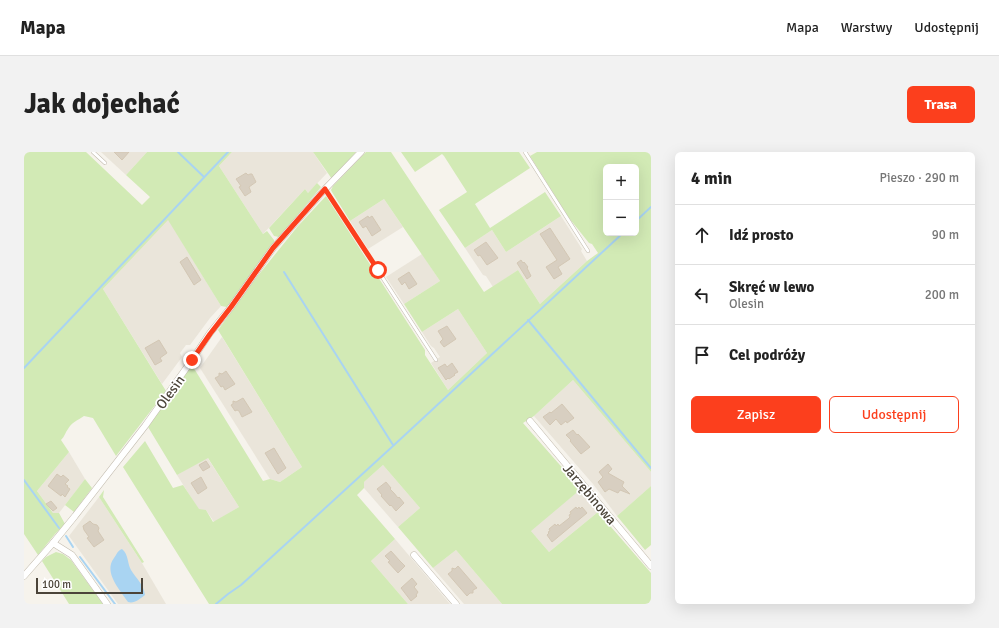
<!DOCTYPE html>
<html lang="pl">
<head>
<meta charset="utf-8">
<style>
  body { margin:0; font-family:Signika,sans-serif; background:#f2f2f2; color:#222 }
  .controls { position:absolute; right:12px; top:12px; display:grid; overflow:hidden; border-radius:6px; box-shadow:0 4px 16px #0002 }
  .controls button { width:36px; height:36px; display:grid; place-items:center; padding:0; border:0; border-bottom:1px solid #e0e0e0; background:#fff; color:#222; font:20px sans-serif }
  .scale { position:absolute; left:12px; bottom:10px; width:107px; box-sizing:border-box; padding-left:4px; border:2px solid #4b4439; border-top:0; font-size:11px; line-height:14px; white-space:nowrap; color:#4b4439; -webkit-text-stroke:3px #fff; paint-order:stroke }
  .stop { position:absolute; width:12px; height:12px; margin:-9px; border:3px solid #fc3f1d; border-radius:50%; background:#fff }
  .stop.end { background:#fc3f1d; border-color:#fff; box-shadow:0 1px 4px #0008 }
  .list { margin:0; padding:0; list-style:none }
  h2 { display:flex; justify-content:space-between; align-items:center; height:52px; margin:0; padding:0 16px; font-size:17px }
  h2 small { font-size:13px; font-weight:400; color:#767676 }
  .list li { display:grid; grid-template-columns:26px 1fr auto; gap:12px; align-items:center; box-sizing:border-box; height:60px; padding:0 16px; border-top:1px solid #e0e0e0 }
  .list b { display:block; font-size:15px; white-space:nowrap }
  .list p { margin:0; font-size:13px; white-space:nowrap; color:#767676 }
  .list em { font-size:13px; font-style:normal; color:#767676 }
  .actions { display:flex; gap:8px; padding:12px 16px }
  .actions a { flex:1; padding:9px 0; border:1px solid #fc3f1d; border-radius:6px; text-align:center; font-size:14px; color:#fc3f1d }
  .actions .main { background:#fc3f1d; color:#fff }
  .icon { flex:none; width:22px; height:22px; fill:none; stroke:currentColor; stroke-width:2; stroke-linecap:round; stroke-linejoin:round }
  .map { position:relative; flex:none; width:627px; height:452px; overflow:hidden; border-radius:6px }
  header { display:flex; align-items:center; gap:24px; box-sizing:border-box; height:56px; padding:0 20px; background:#fff; border-bottom:1px solid #e0e0e0 }
  header strong { font-size:19px }
  nav { display:flex; gap:22px; margin-inline-start:auto; font-size:14px }
  .intro { display:flex; align-items:center; justify-content:space-between; box-sizing:border-box; height:96px; padding:0 24px }
  h1 { margin:0; font-size:28px }
  .button { padding:10px 18px; border-radius:6px; background:#fc3f1d; color:#fff; font-size:14px; font-weight:700 }
  main { display:flex; gap:24px; padding:0 24px }
  aside { flex:1; background:#fff; border-radius:6px; box-shadow:0 4px 16px #0002 }
  .map>svg:first-child { display:block }
  .residential { fill:#eae5da }
  .green { fill:#d2eab5; fill-rule:evenodd }
  .water { fill:#a9d4f2 }
  .lines { fill:none; stroke-linecap:round; stroke-linejoin:round }
  .stream { stroke:#a9d4f2; stroke-width:2 }
  .building { fill:#d8cfc1; stroke:#d3c7b4 }
  .service-casing { stroke:#c2bbae; stroke-width:4 }
  .minor-casing { stroke:#c2bbae; stroke-width:7 }
  .service { stroke:#fff; stroke-width:3 }
  .minor { stroke:#fff; stroke-width:6 }
  .route { stroke:#fc3f1d; stroke-width:5 }
  .labels { text-anchor:middle; stroke-width:3.5; stroke-linejoin:round; paint-order:stroke }
  .street-label { font-size:14px; fill:#4b4439; stroke:#fff }
</style>
</head>
<body>
<header>
<strong>Mapa</strong>
<nav><a>Mapa</a><a>Warstwy</a><a>Udostępnij</a></nav>
</header>
<div class="intro"><h1>Jak dojechać</h1><a class="button">Trasa</a></div>
<main>
<div class="map">
<svg width="627" height="452" viewBox="0 0 627 452">
  <rect width="100%" height="100%" fill="#f6f3ec"/>
  <!-- residential -->
  <g class="residential">
    <polygon points="77,0 123,0 102,23"/>
    <polygon points="208,0 289,0 303,21 284,41 281,37 239,82 195,14"/>
    <polygon points="360,47 379,75 344,97 326,69"/>
    <polygon points="537,64 558,97 557,99 563,109 516,152 494,118 469,135 462,124 459,123 441,96 468,78 482,100"/>
    <polygon points="144,67 197,154 186,166 166,193 162,193 156,201 158,205 138,232 79,137"/>
    <polygon points="398,102 416,129 380,152 362,125"/>
    <polygon points="434,157 463,201 424,238 407,211 416,205 410,196 407,194 398,180"/>
    <polygon points="198,185 278,315 256,330 246,327 176,216"/>
    <polygon points="549,228 627,320 627,334 593,364 569,332 510,264"/>
    <polygon points="45,300 61,327 35,361 29,361 13,339"/>
    <polygon points="183,305 215,355 190,370 182,358 175,358 153,323"/>
    <polygon points="359,313 396,356 374,375 340,336 340,330"/>
    <polygon points="557,337 574,360 525,400 506,378"/>
    <polygon points="75,345 118,411 142,452 94,452 45,384"/>
    <polygon points="371,387 426,452 384,452 347,409"/>
    <polygon points="432,398 478,452 440,452 409,416"/>
  </g>
  <!-- green -->
  <g class="green">
    <path d="M0,0h62l56,53 8,-8 -24,-22 21,-23h85l-13,14 44,68 4,-3 7,9v5l-47,62 -6,-1 -53,-86 -65,69 63,102 -50,65 -23,-38 -9,-2c-6,4 -13,7 -16,13 -3,4 -3,7 -7,11l8,12 -32,39 16,22h6l6,11 -10,10 -17,21 -14,-21z"/>
    <polygon points="289,0 332,0 308,27"/>
    <path d="M342,0h25l93,140 34,-22 22,34 47,-43 11,-8 -6,-9 -3,-1 -20,-25 -39,-62 7,-4h114v320l-78,-92 -39,36 -11,7 58,66 -50,42 18,21 49,-40 53,61v31h-149l-46,-54 -23,18 -35,-41 22,-19 -37,-43 -19,17v6l-7,7 38,44 -24,22 37,43h-199l-86,-137 22,-26 28,47 10,-3 16,24 7,1 7,12 26,-15 -31,-49 -31,17 -29,-48 40,-57 5,-2 2,2 68,111 7,-2 10,3 22,-15 -84,-137 38,-52 42,-52 28,-30 99,154v5l23,35 39,-37 -29,-44 -36,23 -18,-28 36,-23 -56,-82 -34,22 -18,-29 -1,-2 2,-4zM582,15h30v66h-30z"/>
    <polygon points="377,0 495,0 506,16 451,52 466,76 521,40 537,64 482,100 468,78 441,96 415,58 443,40 420,4 418,2 391,20"/>
    <polygon points="293,31 297,35 257,83 255,85 250,84 245,76 281,37 284,41"/>
    <polygon points="61,327 68,336 50,360 41,353"/>
    <polygon points="627,334 627,393 621,398 593,364"/>
    <polygon points="80,338 79,345 120,410 118,411 75,345"/>
    <polygon points="32,400 39,402 47,408 79,452 45,452 18,409 22,405"/>
  </g>
  <!-- water -->
  <path class="water" d="M98,397c7,6 5,14 9,21 5,8 13,15 14,25 -5,4 -11,9 -17,7 -8,-12 -25,-30 -14,-44 3,-4 3,-7 8,-9z"/>
  <g class="lines">
    <!-- stream -->
    <g class="stream">
      <polyline points="154,0 180,25"/>
      <polyline points="612,69 627,55"/>
      <polyline points="260,120 369,293"/>
      <polyline points="504,168 627,316"/>
      <polyline points="0,216 204,0"/>
      <polyline points="0,328 35,376"/>
      <polyline points="42,384 49,395"/>
      <polyline points="56,405 91,452"/>
      <polyline points="192,452 204,442 217,433 369,294 599,81"/>
    </g>
  </g>
  <!-- building -->
  <g class="building">
    <polygon points="90,0 105,0 98,8"/>
    <polygon points="222,21 224,23 226,22 228,22 232,30 225,35 227,40 221,44 215,35 217,34 212,27"/>
    <polygon points="344,64 345,66 348,64 357,78 348,84 342,74 339,76 335,70"/>
    <polygon points="526,76 546,107 534,115 538,122 530,127 522,115 533,108 516,82"/>
    <polygon points="462,90 474,106 463,113 456,103 454,104 450,98"/>
    <polygon points="163,105 177,128 170,133 156,110"/>
    <polygon points="497,108 499,111 500,110 504,115 503,116 507,124 503,127 493,111"/>
    <polygon points="385,120 393,132 385,137 381,130 378,133 374,127"/>
    <polygon points="423,174 432,187 420,195 416,190 419,187 414,179"/>
    <polygon points="135,188 143,201 136,206 138,209 131,213 121,196"/>
    <polygon points="428,211 434,220 430,222 431,223 425,227 424,226 422,228 414,216 421,212 423,215"/>
    <polygon points="202,219 204,222 211,232 201,238 199,234 197,235 191,226 195,224 195,221 198,222"/>
    <polygon points="219,246 228,260 218,265 215,259 213,258 211,259 207,253 209,252 209,249 212,250"/>
    <polygon points="538,252 550,266 543,271 542,269 537,273 532,267 526,273 519,265 526,260 527,261"/>
    <polygon points="549,278 553,283 554,282 566,295 557,302 546,289 547,288 542,283"/>
    <polygon points="250,296 262,316 254,322 241,301"/>
    <polygon points="182,309 186,315 179,319 175,313"/>
    <polygon points="584,312 588,317 584,321 600,330 598,334 606,342 596,338 594,341 585,337 581,340 574,330 579,325 575,320"/>
    <polygon points="33,322 37,325 39,323 45,328 41,332 44,334 43,335 46,337 41,345 38,342 37,344 24,334"/>
    <polygon points="177,325 183,336 174,342 167,331"/>
    <polygon points="362,330 367,336 366,337 370,341 374,346 375,345 380,351 372,359 367,353 366,354 357,344 358,343 353,337"/>
    <polygon points="27,349 33,356 29,359 22,352"/>
    <polygon points="552,355 553,357 555,355 556,357 558,355 563,361 528,390 523,383 525,381 524,380 526,379 525,377 531,372 532,374 534,372 535,374 544,367 546,365 545,363 547,362 546,360"/>
    <polygon points="66,369 69,372 73,373 75,376 74,379 80,388 70,395 63,386 65,385 60,378 59,374"/>
    <polygon points="367,399 376,409 381,414 374,421 364,410 366,409 361,404"/>
    <polygon points="434,414 453,436 449,438 449,441 446,441 443,444 424,422 428,419 428,416 431,417"/>
    <polygon points="388,426 393,432 390,435 394,440 392,443 393,444 387,449 377,436"/>
  </g>
  <g class="lines">
    <!-- service casing -->
    <g class="service-casing">
      <g id="service">
        <polyline points="69,0 81,11"/>
        <polyline points="501,0 564,99"/>
        <polyline points="301,37 412,208"/>
      </g>
    </g>
    <!-- minor casing -->
    <g class="minor-casing">
      <g id="minor">
        <polyline points="506,269 627,414"/>
        <polyline points="29,391 48,403 83,452"/>
        <polyline points="390,403 432,452"/>
        <polyline points="0,424 29,391 51,364 121,274 168,208 186,181 207,155 249,96 301,37 337,0"/>
      </g>
    </g>
    <!-- service -->
    <use href="#service" class="service"/>
    <!-- minor -->
    <use href="#minor" class="minor"/>
  </g>
  <g class="lines">
    <!-- route -->
    <polyline class="route" points="168,208 186,182 207,155 249,96 301,37 354,118"/>
  </g>
  <g class="labels">
    <!-- street labels -->
    <g class="street-label">
      <text transform="translate(146 240) rotate(-54)" y="5">Olesin</text>
      <text transform="translate(566 342) rotate(50)" y="5">Jarzębinowa</text>
    </g>
  </g>
</svg>
<div class="controls">
<button>+</button>
<button>−</button>
</div>
<div class="scale">100 m</div>
<div class="stop" style="left:354px;top:118px"></div>
<div class="stop end" style="left:168px;top:208px"></div>
</div>
<aside>
<h2>4 min<small>Pieszo · 290 m</small></h2>
<ul class="list">
<li><svg class="icon" aria-label="ahead" viewBox="0 0 24 24"><path d="M12 20V5M6 11l6-6 6 6"/></svg><div><b>Idź prosto</b></div><em>90 m</em></li>
<li><svg class="icon" aria-label="left" viewBox="0 0 24 24"><path d="M17 20v-9H6M10 6l-5 5 5 5"/></svg><div><b>Skręć w lewo</b><p>Olesin</p></div><em>200 m</em></li>
<li><svg class="icon" aria-label="arrive" viewBox="0 0 24 24"><path d="M6 21V4h12l-3 4 3 4H6"/></svg><div><b>Cel podróży</b></div></li>
</ul>
<div class="actions"><a class="main">Zapisz</a><a>Udostępnij</a></div>
</aside>
</main>
</body>
</html>
